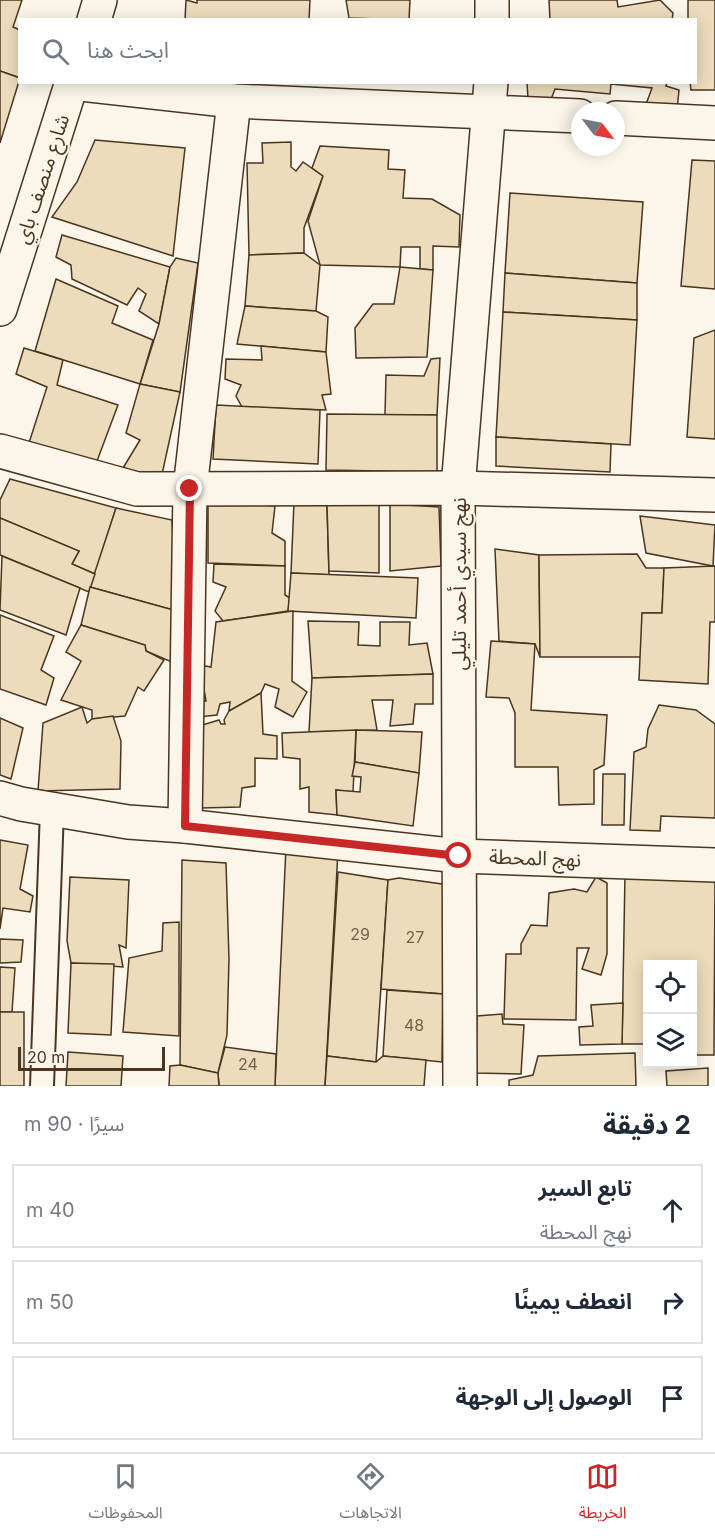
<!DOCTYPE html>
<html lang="ar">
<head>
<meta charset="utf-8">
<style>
  body { margin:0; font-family:Inter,"Noto Sans Arabic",sans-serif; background:#f2f2f3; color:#1f2937; direction:rtl }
  .controls { position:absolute; right:18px; bottom:18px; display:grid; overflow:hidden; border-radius:0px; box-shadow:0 3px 15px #0003 }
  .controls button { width:54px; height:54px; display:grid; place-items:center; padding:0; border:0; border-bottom:2px solid #e0e1e3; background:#fff; color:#1f2937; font:30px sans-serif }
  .compass { position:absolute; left:571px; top:102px; width:54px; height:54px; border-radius:50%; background:#fff; box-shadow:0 3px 15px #0003; rotate:122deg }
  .scale { position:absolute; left:18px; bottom:15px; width:147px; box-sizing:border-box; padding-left:6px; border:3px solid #4a3520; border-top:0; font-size:16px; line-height:21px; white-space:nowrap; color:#4a3520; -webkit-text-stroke:4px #fbf6e9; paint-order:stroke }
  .stop { position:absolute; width:18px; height:18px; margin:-14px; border:4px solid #c62828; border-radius:50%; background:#fff }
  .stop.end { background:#c62828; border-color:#fff; box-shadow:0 2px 6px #0008 }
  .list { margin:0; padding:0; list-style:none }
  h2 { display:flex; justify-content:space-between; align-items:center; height:78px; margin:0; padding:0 24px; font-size:26px }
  h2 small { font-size:20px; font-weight:400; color:#747a83 }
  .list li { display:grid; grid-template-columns:39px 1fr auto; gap:18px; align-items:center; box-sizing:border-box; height:84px; margin:0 12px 12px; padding:0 12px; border:2px solid #e0e1e3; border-radius:0px }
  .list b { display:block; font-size:22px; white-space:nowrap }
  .list p { margin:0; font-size:20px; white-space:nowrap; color:#747a83 }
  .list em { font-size:20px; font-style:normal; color:#747a83 }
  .icon { flex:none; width:33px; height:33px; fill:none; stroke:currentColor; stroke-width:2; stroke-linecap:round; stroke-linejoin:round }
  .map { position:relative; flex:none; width:715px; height:1086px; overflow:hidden; direction:ltr }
  .search { position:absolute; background:#fff; box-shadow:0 3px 15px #0003; left:18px; right:18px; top:18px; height:66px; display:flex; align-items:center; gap:15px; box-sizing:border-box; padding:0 21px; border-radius:0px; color:#747a83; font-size:22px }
  .sheet { height:366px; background:#fff }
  nav { display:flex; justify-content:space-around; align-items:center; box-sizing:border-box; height:84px; border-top:2px solid #e0e1e3; background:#fff; font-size:16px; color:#747a83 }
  nav a { display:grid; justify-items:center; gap:3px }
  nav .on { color:#c62828 }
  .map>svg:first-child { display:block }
  .building { fill:#ecdcbc; stroke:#4a3520; stroke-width:1.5 }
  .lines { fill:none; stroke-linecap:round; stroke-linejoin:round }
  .lane-casing { stroke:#4a3520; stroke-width:26 }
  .street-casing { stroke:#4a3520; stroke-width:36 }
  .secondary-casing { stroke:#4a3520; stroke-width:36 }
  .lane { stroke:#fbf6e9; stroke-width:22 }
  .street { stroke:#fbf6e9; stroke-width:33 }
  .secondary { stroke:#fbf6e9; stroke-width:33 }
  .route { stroke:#c62828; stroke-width:8 }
  .labels { text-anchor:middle; stroke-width:4.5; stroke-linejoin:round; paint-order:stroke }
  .number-label { font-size:16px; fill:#725f47 }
  .street-label { font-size:20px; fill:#4a3520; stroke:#fbf6e9 }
</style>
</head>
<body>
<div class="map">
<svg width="715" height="1086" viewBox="0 0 715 1086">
  <rect width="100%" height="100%" fill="#fbf6e9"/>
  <!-- building -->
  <g class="building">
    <polygon points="0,0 22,0 13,27 20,30 20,78 0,71"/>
    <polygon points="186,0 197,3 197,0 310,0 309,20 185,20"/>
    <polygon points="346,0 410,0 409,20 349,18"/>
    <polygon points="549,0 617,0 618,7 660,0 673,13 672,20 550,20"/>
    <polygon points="688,0 715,0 715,90 691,90 690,82 696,82 696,20 688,20"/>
    <polygon points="0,71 20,78 0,143"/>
    <polygon points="527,82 667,82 666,86 679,90 677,110 645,107 652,88 611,84 610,94 555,89 548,107 528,99"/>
    <polygon points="95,140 185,148 173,256 52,217 77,182"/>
    <polygon points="291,142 291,167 296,171 303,162 323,176 304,228 304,253 249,255 247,163 263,163 262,143"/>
    <polygon points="320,146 389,150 388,169 405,170 403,198 432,199 460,215 459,247 433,246 433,270 420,269 420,247 401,247 400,267 320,265 308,221 323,176 312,168"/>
    <polygon points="692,160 715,161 715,289 681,286"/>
    <polygon points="510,193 643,202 637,283 505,273"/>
    <polygon points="62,235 170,267 159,324 139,311 146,294 138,288 127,305 72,279 71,265 56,257"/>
    <polygon points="304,253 320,265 316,311 245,306 249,255"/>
    <polygon points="176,258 198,263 180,392 140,384 159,324 170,267"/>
    <polygon points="400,267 433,270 427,357 356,358 355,328 373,304 394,304"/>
    <polygon points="505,273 637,283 637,320 503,312"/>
    <polygon points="56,279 118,306 112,323 153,340 140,384 35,351"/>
    <polygon points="245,306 316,311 328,317 326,352 237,344"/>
    <polygon points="503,312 637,320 630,445 496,437"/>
    <polygon points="715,330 715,439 687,437 694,338"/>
    <polygon points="261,346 326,352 331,394 322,395 326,410 242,407 236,396 241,385 225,379 226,359 262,360"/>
    <polygon points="24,348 63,360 57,385 118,405 94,469 28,446 47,387 16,374"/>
    <polygon points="440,358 437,415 385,415 386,375 424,376 431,359"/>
    <polygon points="140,384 180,392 161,479 120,473 140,440 126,433"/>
    <polygon points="216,405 320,410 318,464 213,459"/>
    <polygon points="327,414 437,415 437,472 326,470"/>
    <polygon points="496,437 611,444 610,472 496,466"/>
    <polygon points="10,479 116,508 95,574 72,564 79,551 0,518 0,500"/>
    <polygon points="208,501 275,506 272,533 285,541 285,566 208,563"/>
    <polygon points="294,502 327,505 329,575 291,573"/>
    <polygon points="379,504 379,573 329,571 327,505"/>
    <polygon points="390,504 439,507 441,566 390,571"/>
    <polygon points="116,508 172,520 177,611 90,587"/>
    <polygon points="640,516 715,525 713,566 646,553"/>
    <polygon points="0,518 79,551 72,564 95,574 89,592 0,555"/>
    <polygon points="495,549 539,555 540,657 535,644 499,641"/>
    <polygon points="637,554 646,568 664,568 662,613 642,613 642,657 540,657 539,555"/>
    <polygon points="2,556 80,588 66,635 0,610"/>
    <polygon points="214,564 285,566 285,595 290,598 288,611 223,621 215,611 226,587 213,582"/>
    <polygon points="715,566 715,622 710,622 708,684 639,680 642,613 662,613 664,568"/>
    <polygon points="291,573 418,578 416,618 288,611"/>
    <polygon points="90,587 177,611 174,663 146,651 145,645 81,625"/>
    <polygon points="293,611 292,681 307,692 293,717 275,707 279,689 265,684 261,693 229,711 230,702 220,704 217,715 198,717 199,701 206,701 200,665 211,667 216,622"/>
    <polygon points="0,615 54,636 41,670 54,678 46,705 0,689"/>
    <polygon points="308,621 359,622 358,645 380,646 380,622 410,622 409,645 427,643 433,674 312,678"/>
    <polygon points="81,625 145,645 146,651 164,660 144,691 138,687 125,716 92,719 92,710 61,700 81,661 66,652"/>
    <polygon points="491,641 535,644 531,710 607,715 604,765 594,770 594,804 559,805 558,767 515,767 515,713 509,698 486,697"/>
    <polygon points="433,674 433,704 415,704 413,724 390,726 393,700 372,700 377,730 309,732 312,678"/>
    <polygon points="261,693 263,734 277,736 277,759 255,758 255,786 242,788 240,807 201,808 202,786 195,779 199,726 219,720 221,724 225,724 224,720 229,711"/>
    <polygon points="659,705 696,710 715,724 715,818 661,816 660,831 630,830 634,752 646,747 648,729"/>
    <polygon points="82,707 87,723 92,719 113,716 121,741 120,789 38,791 43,723"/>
    <polygon points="0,718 23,728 11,779 0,775"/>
    <polygon points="356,730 422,732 419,773 355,762"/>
    <polygon points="356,730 353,792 336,790 337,815 309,812 309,787 300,789 300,759 283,757 282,733"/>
    <polygon points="355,762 419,773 413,826 337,815 336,790 360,792 361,777 352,776"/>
    <polygon points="603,774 625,774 624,825 602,825"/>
    <polygon points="0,840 28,845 20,889 33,896 30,912 3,908 0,929"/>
    <polygon points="286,847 338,851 325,1086 275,1086"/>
    <polygon points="182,860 226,863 229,959 227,1035 218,1073 180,1065"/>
    <polygon points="338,872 388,880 376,1062 327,1056"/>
    <polygon points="625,874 715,875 714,1055 692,1055 692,964 648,964 648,1044 622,1044"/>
    <polygon points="70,877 129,880 126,948 119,945 123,967 71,963 67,941"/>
    <polygon points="596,877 607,883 607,954 601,975 582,969 589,948 577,948 576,1020 504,1019 506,954 521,954 521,944 531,925 547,926 549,893 574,889 587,892"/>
    <polygon points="399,878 449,885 443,994 381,989 388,880"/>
    <polygon points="179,922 179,1036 123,1032 129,958 162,951 163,923"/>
    <polygon points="0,939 23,940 21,962 0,963"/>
    <polygon points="71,963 114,964 111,1035 68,1033"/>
    <polygon points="0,967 15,968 12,1012 0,1012"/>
    <polygon points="387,990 443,994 442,1062 383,1056"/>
    <polygon points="623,1003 622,1044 580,1045 579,1027 593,1026 591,1005"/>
    <rect x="0" y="1012" width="24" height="74"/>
    <polygon points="502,1014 503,1024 524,1025 521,1074 475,1073 477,1016"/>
    <polygon points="225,1047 276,1054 275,1086 219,1086 218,1073"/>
    <polygon points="68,1052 123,1056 121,1086 66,1086"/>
    <polygon points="635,1053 636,1086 509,1086 509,1080 533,1075 538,1056"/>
    <polygon points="327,1056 376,1062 383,1056 426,1060 424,1086 325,1086"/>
    <polygon points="180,1065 218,1073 219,1086 169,1086 170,1066"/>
    <polygon points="708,1068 708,1086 667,1086 666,1071"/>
  </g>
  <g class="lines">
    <!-- lane casing -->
    <g class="lane-casing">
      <polyline id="lane" points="42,1086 52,810"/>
    </g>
    <!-- street casing -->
    <g class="street-casing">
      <g id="street">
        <polyline points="492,20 492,0"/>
        <polyline points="72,83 234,101 580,116"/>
        <polyline points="616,118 715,123"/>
        <polyline points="0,451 137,489 458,488 715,495"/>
        <polyline points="0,798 21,804 128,822 185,826 459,856 715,865"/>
        <polyline points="185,826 190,489 234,101"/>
        <polyline points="460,1086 458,488 491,82"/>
      </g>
    </g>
    <!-- secondary casing -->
    <g class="secondary-casing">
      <g id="secondary">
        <polyline points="94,20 100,0"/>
        <polyline points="0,309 72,82"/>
      </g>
    </g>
    <!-- lane -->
    <use href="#lane" class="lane"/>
    <!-- street -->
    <use href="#street" class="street"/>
    <!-- secondary -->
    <use href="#secondary" class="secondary"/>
  </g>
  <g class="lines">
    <!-- route -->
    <polyline class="route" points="190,489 185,826 459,856"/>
  </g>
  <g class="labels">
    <!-- number labels -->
    <g class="number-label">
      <text x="360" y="940">29</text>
      <text x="415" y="943">27</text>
      <text x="414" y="1031">48</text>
      <text x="248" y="1070">24</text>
    </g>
    <!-- street labels -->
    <g class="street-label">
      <text transform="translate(42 179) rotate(-72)" y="7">شارع منصف باي</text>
      <text transform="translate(459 584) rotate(-90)" y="7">نهج سيدي أحمد تليلي</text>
      <text transform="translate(535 858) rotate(2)" y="7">نهج المحطة</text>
    </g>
  </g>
</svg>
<div class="controls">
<button><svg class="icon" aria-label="locate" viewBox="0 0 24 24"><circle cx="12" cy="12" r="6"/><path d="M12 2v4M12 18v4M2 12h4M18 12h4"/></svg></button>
<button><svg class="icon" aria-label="layers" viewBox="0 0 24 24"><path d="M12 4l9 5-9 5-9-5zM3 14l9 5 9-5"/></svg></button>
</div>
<svg class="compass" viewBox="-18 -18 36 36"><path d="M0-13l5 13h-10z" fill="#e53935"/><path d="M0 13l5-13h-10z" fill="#747a83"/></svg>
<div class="scale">20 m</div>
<div class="stop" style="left:459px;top:856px"></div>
<div class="stop end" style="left:190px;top:489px"></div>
<div class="search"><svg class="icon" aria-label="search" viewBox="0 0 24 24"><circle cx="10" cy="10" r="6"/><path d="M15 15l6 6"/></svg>ابحث هنا</div>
</div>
<section class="sheet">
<h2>2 دقيقة<small>سيرًا · 90 m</small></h2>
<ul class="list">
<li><svg class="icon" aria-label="ahead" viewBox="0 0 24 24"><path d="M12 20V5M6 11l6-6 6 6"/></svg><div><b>تابع السير</b><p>نهج المحطة</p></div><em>40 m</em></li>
<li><svg class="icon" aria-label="right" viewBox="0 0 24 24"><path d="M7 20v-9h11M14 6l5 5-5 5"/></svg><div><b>انعطف يمينًا</b></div><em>50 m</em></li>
<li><svg class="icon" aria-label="arrive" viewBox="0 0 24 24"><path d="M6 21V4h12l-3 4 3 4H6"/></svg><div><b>الوصول إلى الوجهة</b></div></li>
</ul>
</section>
<nav>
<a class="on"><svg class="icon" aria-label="map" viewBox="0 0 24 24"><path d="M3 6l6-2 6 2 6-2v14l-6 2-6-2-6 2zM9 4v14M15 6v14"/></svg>الخريطة</a>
<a><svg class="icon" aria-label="directions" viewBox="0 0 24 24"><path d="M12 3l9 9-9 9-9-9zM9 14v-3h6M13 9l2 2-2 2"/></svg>الاتجاهات</a>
<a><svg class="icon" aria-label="saved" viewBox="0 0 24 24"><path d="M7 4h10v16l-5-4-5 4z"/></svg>المحفوظات</a>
</nav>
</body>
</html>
